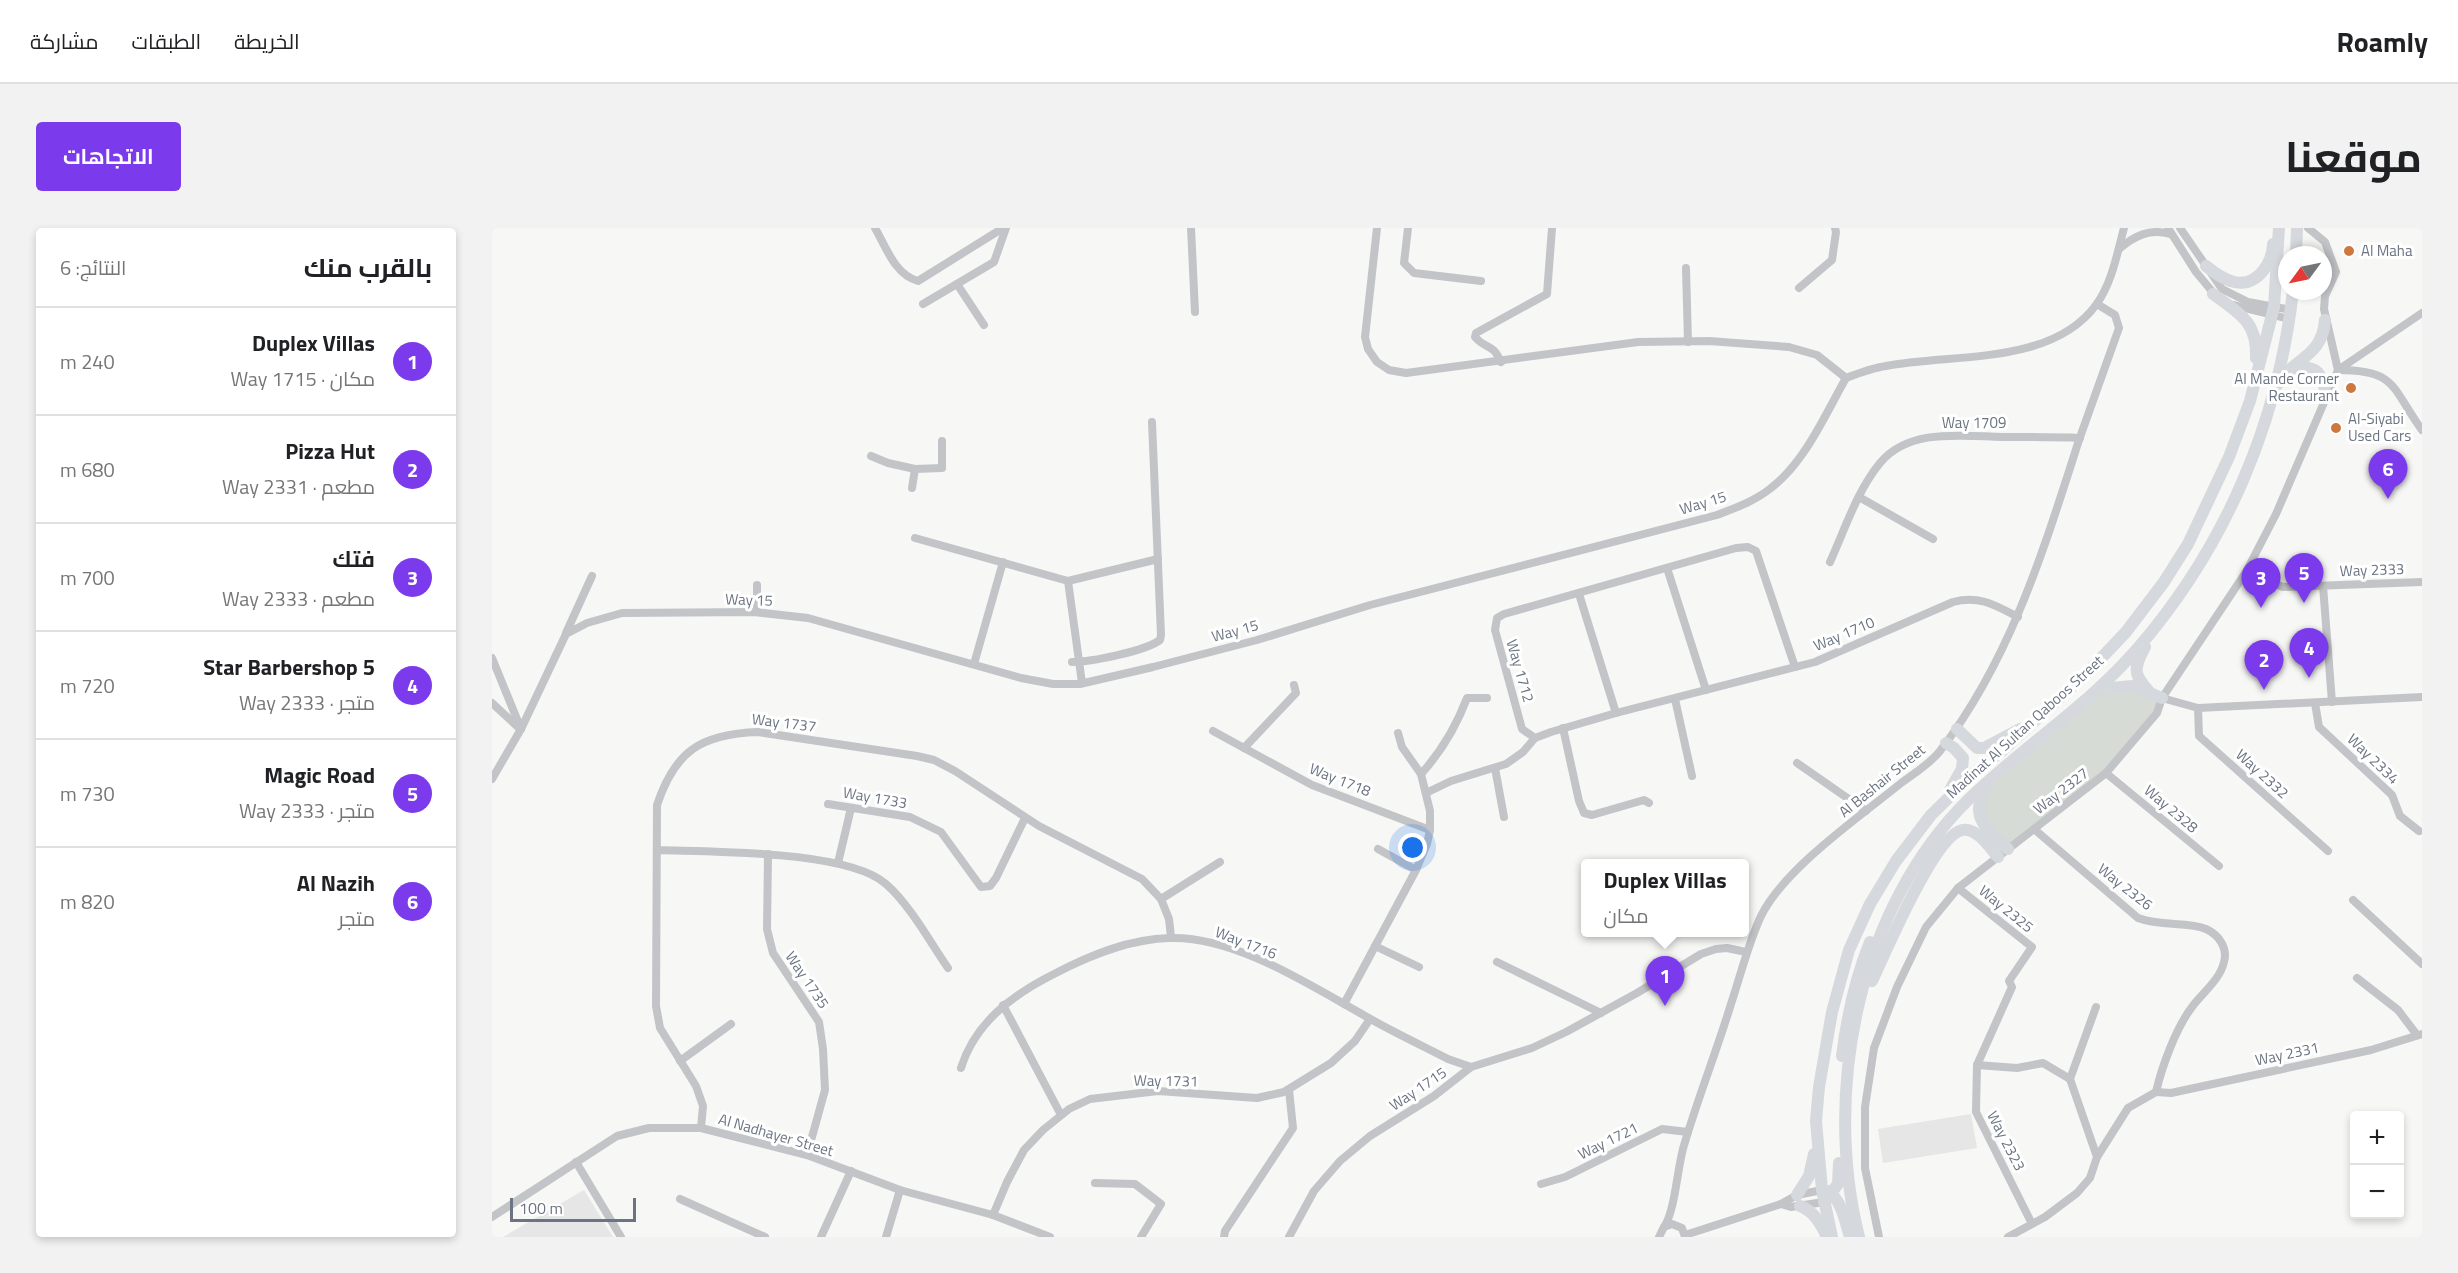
<!DOCTYPE html>
<html lang="ar">
<head>
<meta charset="utf-8">
<style>
  body { margin:0; font-family:"Titillium Web",Cairo,sans-serif; background:#f2f2f2; color:#202124; direction:rtl }
  .controls { position:absolute; right:18px; bottom:18px; display:grid; overflow:hidden; border-radius:6px; box-shadow:0 3px 9px #0003 }
  .controls button { width:54px; height:54px; display:grid; place-items:center; padding:0; border:0; border-bottom:2px solid #e0e0e0; background:#fff; color:#202124; font:30px sans-serif }
  .compass { position:absolute; left:1786px; top:18px; width:54px; height:54px; border-radius:50%; background:#fff; box-shadow:0 3px 9px #0003; rotate:237deg }
  .scale { position:absolute; left:18px; bottom:15px; width:126px; box-sizing:border-box; padding-left:6px; border:3px solid #6b7482; border-top:0; font-size:16px; line-height:21px; white-space:nowrap; color:#6b7482; -webkit-text-stroke:4px #fff; paint-order:stroke }
  .you { position:absolute; left:921px; top:620px; width:21px; height:21px; margin:-15px; border:4px solid #fff; border-radius:50%; background:#1a73e8; box-shadow:0 0 0 9px #1a73e833 }
  .badge { display:grid; place-items:center; width:39px; height:39px; border-radius:50%; background:#7c3aed; color:#fff; font-size:20px; font-weight:700 }
  .pin { position:absolute; translate:-50% -50px; filter:drop-shadow(0 2px 3px #0008) }
  .pin::after { content:''; position:absolute; top:32px; width:21px; height:18px; background:inherit; clip-path:polygon(0 0,100% 0,50% 100%) }
  .popup { position:absolute; left:1089px; top:631px; width:168px; height:78px; box-sizing:border-box; display:grid; place-content:center; border-radius:6px; background:#fff; filter:drop-shadow(0 2px 4px #0005); font-size:20px; white-space:nowrap; color:#757577 }
  .popup b { font-size:22px; color:#202124 }
  .popup::after { content:''; position:absolute; left:50%; top:100%; margin-left:-12px; border:12px solid transparent; border-top-color:#fff }
  .list { margin:0; padding:0; list-style:none }
  h2 { display:flex; justify-content:space-between; align-items:center; height:78px; margin:0; padding:0 24px; font-size:26px }
  h2 small { font-size:20px; font-weight:400; color:#757577 }
  .list li { display:grid; grid-template-columns:39px 1fr auto; gap:18px; align-items:center; box-sizing:border-box; height:108px; padding:0 24px; border-top:2px solid #e0e0e0 }
  .list b { display:block; font-size:22px; white-space:nowrap }
  .list p { margin:0; font-size:20px; white-space:nowrap; color:#757577 }
  .list em { font-size:20px; font-style:normal; color:#757577 }
  .map { position:relative; flex:none; width:1930px; height:1009px; overflow:hidden; direction:ltr; border-radius:6px }
  header { display:flex; align-items:center; gap:36px; box-sizing:border-box; height:84px; padding:0 30px; background:#fff; border-bottom:2px solid #e0e0e0 }
  header strong { font-size:28px }
  nav { display:flex; gap:33px; margin-inline-start:auto; font-size:21px }
  .intro { display:flex; align-items:center; justify-content:space-between; box-sizing:border-box; height:144px; padding:0 36px }
  h1 { margin:0; font-size:42px }
  .button { padding:15px 27px; border-radius:6px; background:#7c3aed; color:#fff; font-size:21px; font-weight:700 }
  main { display:flex; gap:36px; padding:0 36px }
  aside { flex:1; background:#fff; border-radius:6px; box-shadow:0 3px 9px #0003 }
  .map>svg:first-child { display:block }
  .built { fill:#e5e6e5 }
  .green { fill:#d6dcd5 }
  .lines { fill:none; stroke-linecap:round; stroke-linejoin:round }
  .minor { stroke:#c2c4c8; stroke-width:8 }
  .secondary { stroke:#d5d8dc; stroke-width:12 }
  .poi-dot { fill:#cd7840; stroke:#fff; stroke-width:2 }
  .labels { text-anchor:middle; stroke-width:6; stroke-linejoin:round; paint-order:stroke }
  .poi-label { font-size:15px; fill:#6b7482; stroke:#fff; text-anchor:start }
  .street-label { font-size:15px; fill:#6b7482; stroke:#fff }
</style>
</head>
<body>
<header>
<strong>Roamly</strong>
<nav><a>الخريطة</a><a>الطبقات</a><a>مشاركة</a></nav>
</header>
<div class="intro"><h1>موقعنا</h1><a class="button">الاتجاهات</a></div>
<main>
<div class="map">
<svg width="1930" height="1009" viewBox="0 0 1930 1009">
  <rect width="100%" height="100%" fill="#f7f7f5"/>
  <!-- built -->
  <g class="built">
    <polygon points="1479,886 1485,920 1391,935 1386,901"/>
    <polygon points="92,962 121,1009 11,1009"/>
  </g>
  <!-- green -->
  <polygon class="green" points="1632,459 1669,470 1664,484 1614,544 1516,620 1493,598 1488,572 1495,562 1607,463"/>
  <g class="lines">
    <!-- minor -->
    <g class="minor">
      <path d="M383,0c11,19 20,47 43,53l85,-53"/>
      <polyline points="699,0 703,84"/>
      <polyline points="885,0 873,109 876,121 885,134 897,142 914,145 1146,114 1217,113 1297,119 1325,127 1354,150"/>
      <polyline points="916,0 912,35 922,45 989,53"/>
      <polyline points="1676,0 1704,44 1724,68"/>
      <polyline points="1688,0 1730,61 1756,74 1799,82"/>
      <path d="M1627,21c15,-13 31,-21 51,-15"/>
      <polyline points="1194,40 1196,114"/>
      <polyline points="465,56 492,97"/>
      <polyline points="1307,60 1340,32 1344,4 1343,0"/>
      <polyline points="431,76 502,34 514,0"/>
      <polyline points="1741,77 1797,91"/>
      <path d="M1009,134c-9,-20 -15,-12 -26,-25l1,-4 71,-39 5,-66"/>
      <path d="M1846,142c60,0 53,18 84,60"/>
      <polyline points="1846,142 1930,85"/>
      <path d="M1354,150c13,-5 26,-10 40,-12 67,-13 165,0 210,-61 16,-22 21,-51 28,-77"/>
      <polyline points="379,228 396,235 423,241"/>
      <polyline points="420,260 423,241 450,240 450,213"/>
      <polyline points="1367,269 1441,311"/>
      <polyline points="423,310 576,353 666,331"/>
      <path d="M1338,334c15,-33 27,-71 50,-99 29,-35 81,-27 122,-26 26,0 52,0 78,1"/>
      <polyline points="1175,340 1214,462"/>
      <polyline points="1754,344 1791,359 1930,354"/>
      <polyline points="576,353 590,455"/>
      <polyline points="1831,358 1840,474"/>
      <polyline points="1087,366 1124,485"/>
      <polyline points="265,384 265,357"/>
      <polyline points="74,405 100,348"/>
      <polyline points="0,430 29,501"/>
      <path d="M580,434c18,0 74,-11 88,-22l1,-5 -9,-213"/>
      <polyline points="482,436 511,334"/>
      <polyline points="1670,470 1706,480 1930,469"/>
      <polyline points="1183,471 1200,548"/>
      <polyline points="0,475 26,499"/>
      <polyline points="1823,475 1827,499 1900,567 1908,588 1927,603"/>
      <polyline points="1706,480 1707,508 1836,623"/>
      <polyline points="1071,500 1087,573 1092,585 1100,587 1152,572 1157,575"/>
      <polyline points="721,503 820,557 938,602"/>
      <polyline points="1043,510 1030,501 1003,402 1005,390 1012,386 1244,320 1256,319 1264,323 1303,439"/>
      <polyline points="752,520 804,465 802,457"/>
      <polyline points="1305,535 1374,583"/>
      <polyline points="1003,540 1012,589"/>
      <polyline points="1614,545 1727,638"/>
      <path d="M929,546c21,-23 35,-47 46,-76h20"/>
      <path d="M0,551l29,-50 45,-95 21,-11 35,-10 132,-1 54,6 213,60 32,6h27l73,-17 104,-27 113,-35 347,-90c18,-7 38,-14 54,-27 34,-26 54,-73 75,-110"/>
      <path d="M934,565l25,-12 55,-17 17,-12 12,-14 16,-6 65,-19 199,-51 138,-60c26,-7 42,3 65,15"/>
      <polyline points="336,576 418,589 449,604 489,659 498,658 504,650 533,590"/>
      <path d="M1542,601l104,89c23,9 50,3 68,11 13,6 22,19 18,33 -4,18 -22,31 -32,45 -16,21 -30,59 -36,85"/>
      <polyline points="886,621 924,642"/>
      <path d="M166,622c52,2 190,0 228,34 24,21 44,58 62,84"/>
      <polyline points="276,626 275,701 281,725 327,794 331,821 333,862 315,927"/>
      <polyline points="346,635 359,580"/>
      <polyline points="1466,660 1540,719 1517,753 1520,759 1485,837 1484,884 1540,996"/>
      <polyline points="669,671 728,634"/>
      <polyline points="1861,672 1930,736"/>
      <polyline points="883,718 927,739"/>
      <polyline points="1005,734 1109,785"/>
      <polyline points="1865,750 1906,782 1925,807"/>
      <polyline points="852,776 924,642 935,616 938,602 938,583 929,546 910,519 906,505"/>
      <polyline points="511,777 569,887"/>
      <polyline points="188,833 239,796"/>
      <polyline points="1485,837 1525,840 1551,835 1578,851 1605,929"/>
      <path d="M469,840c14,-45 51,-73 93,-94 36,-19 75,-35 116,-36 66,-2 141,48 197,79 26,15 54,28 81,42l23,8"/>
      <polyline points="1578,851 1604,779"/>
      <polyline points="1664,864 1679,865 1879,822 1930,806"/>
      <path d="M209,900l2,-22 -7,-20 -36,-58 -4,-22 1,-201c18,-54 44,-71 101,-73l159,24 17,4 21,11 84,55 103,53 19,20 8,20 2,18"/>
      <polyline points="84,934 129,1009"/>
      <polyline points="603,955 643,956 669,976 649,1009"/>
      <polyline points="1049,956 1073,949 1170,901 1196,904"/>
      <polyline points="188,971 273,1009"/>
      <polyline points="1289,976 1299,979 1332,974"/>
      <polyline points="501,987 515,954 532,922 551,902 577,881 598,871 666,863 765,870 792,864 839,835 863,813 878,791"/>
      <polyline points="0,989 125,908 157,900 209,900 315,927 408,962 501,987 558,1009"/>
      <path d="M1172,999c12,-18 13,-62 21,-85 14,-47 32,-92 46,-138 10,-30 17,-60 30,-88 23,-47 98,-99 139,-132 13,-10 30,-20 40,-33 71,-92 104,-202 139,-311 13,-37 27,-75 40,-112l-4,-13 -18,-11"/>
      <polyline points="1193,1007 1289,976 1305,967 1330,962"/>
      <polyline points="329,1009 359,943"/>
      <polyline points="394,1009 408,962"/>
      <polyline points="732,1009 733,1003 801,900 797,862"/>
      <polyline points="797,1009 822,963 848,933 878,908 942,868 979,839 1040,820 1074,804 1145,765 1209,726 1224,721 1235,720 1254,724"/>
      <polyline points="1167,1009 1172,999 1180,996 1190,1000 1193,1009"/>
      <polyline points="1387,1009 1373,940 1373,879 1382,820 1405,759 1434,699 1466,660 1614,545 1665,485 1670,470 1754,344 1784,286 1846,142 1832,81 1833,68 1844,44 1833,14 1816,0"/>
      <polyline points="1516,1009 1553,989 1585,965 1598,950 1605,929 1636,880 1664,864"/>
    </g>
    <!-- secondary -->
    <g class="secondary">
      <polyline points="1804,27 1805,0"/>
      <path d="M1714,38c17,14 39,27 57,5 6,-7 10,-18 10,-27"/>
      <path d="M1721,66c26,19 45,28 43,64"/>
      <path d="M1801,142c25,-7 29,4 33,25"/>
      <path d="M1786,156c16,-27 44,-26 47,-64"/>
      <path d="M1653,419c-13,24 -11,28 7,48"/>
      <polyline points="1607,461 1641,458 1670,470"/>
      <polyline points="1465,501 1485,520 1492,520 1528,501"/>
      <polyline points="1454,515 1462,520 1471,530 1470,541 1458,562"/>
      <path d="M1494,561c-18,27 2,42 22,60"/>
      <path d="M1380,753c13,-27 62,-145 90,-151 15,-3 28,18 36,27"/>
      <path d="M1350,828c5,-40 13,-77 28,-114"/>
      <path d="M1335,963c15,8 18,31 23,46"/>
      <polyline points="1305,967 1317,948 1322,926"/>
      <polyline points="1332,974 1346,956 1347,935"/>
      <path d="M1308,978c14,5 21,18 27,31"/>
      <polyline points="1340,1009 1330,962 1324,893 1327,859 1340,784 1357,722 1378,676 1404,633 1439,587 1481,546 1510,523 1597,443 1634,404 1672,354 1696,316 1737,229 1758,173 1782,79 1787,0"/>
      <path d="M1367,1009c-37,-147 0,-331 111,-439 54,-52 119,-93 168,-150 87,-101 140,-224 155,-357"/>
    </g>
  </g>
  <!-- markers -->
  <g class="poi-dot">
    <circle cx="1857" cy="23" r="6"/>
    <circle cx="1859" cy="160" r="6"/>
    <circle cx="1844" cy="200" r="6"/>
  </g>
  <g class="labels">
    <!-- poi labels -->
    <g class="poi-label">
      <text x="1869" y="28">Al Maha</text>
      <text x="1847" y="156" text-anchor="end">Al Mande Corner<tspan x="1847" dy="17">Restaurant</tspan></text>
      <text x="1856" y="196">Al-Siyabi<tspan x="1856" dy="17">Used Cars</tspan></text>
    </g>
    <!-- street labels -->
    <g class="street-label">
      <text x="1482" y="200">Way 1709</text>
      <text transform="translate(1211 275) rotate(-17)" y="5">Way 15</text>
      <text transform="translate(1880 342) rotate(-2)" y="5">Way 2333</text>
      <text transform="translate(257 372) rotate(2)" y="5">Way 15</text>
      <text transform="translate(743 403) rotate(-15)" y="5">Way 15</text>
      <text transform="translate(1352 406) rotate(-23)" y="5">Way 1710</text>
      <text transform="translate(1028 443) rotate(74)" y="5">Way 1712</text>
      <text transform="translate(292 495) rotate(7)" y="5">Way 1737</text>
      <text transform="translate(1533 499) rotate(-42)" y="5">Madinat Al Sultan Qaboos Street</text>
      <text transform="translate(1881 531) rotate(44)" y="5">Way 2334</text>
      <text transform="translate(1770 546) rotate(42)" y="5">Way 2332</text>
      <text transform="translate(848 552) rotate(22)" y="5">Way 1718</text>
      <text transform="translate(1390 553) rotate(-39)" y="5">Al Bashair Street</text>
      <text transform="translate(1569 563) rotate(-38)" y="5">Way 2327</text>
      <text transform="translate(383 570) rotate(10)" y="5">Way 1733</text>
      <text transform="translate(1679 581) rotate(40)" y="5">Way 2328</text>
      <text transform="translate(1633 659) rotate(38)" y="5">Way 2326</text>
      <text transform="translate(1514 681) rotate(39)" y="5">Way 2325</text>
      <text transform="translate(754 715) rotate(21)" y="5">Way 1716</text>
      <text transform="translate(315 752) rotate(56)" y="5">Way 1735</text>
      <text transform="translate(1795 826) rotate(-12)" y="5">Way 2331</text>
      <text transform="translate(674 853) rotate(1)" y="5">Way 1731</text>
      <text transform="translate(926 861) rotate(-34)" y="5">Way 1715</text>
      <text transform="translate(284 907) rotate(16)" y="5">Al Nadhayer Street</text>
      <text transform="translate(1116 913) rotate(-26)" y="5">Way 1721</text>
      <text transform="translate(1514 913) rotate(63)" y="5">Way 2323</text>
    </g>
  </g>
</svg>
<div class="controls">
<button>+</button>
<button>−</button>
</div>
<svg class="compass" viewBox="-18 -18 36 36"><path d="M0-13l5 13h-10z" fill="#e53935"/><path d="M0 13l5-13h-10z" fill="#757577"/></svg>
<div class="scale">100 m</div>
<div class="you"></div>
<div class="pin badge" style="left:1173px;top:778px">1</div>
<div class="popup"><b>Duplex Villas</b>مكان</div>
<div class="pin badge" style="left:1772px;top:462px">2</div>
<div class="pin badge" style="left:1769px;top:380px">3</div>
<div class="pin badge" style="left:1817px;top:450px">4</div>
<div class="pin badge" style="left:1812px;top:375px">5</div>
<div class="pin badge" style="left:1896px;top:271px">6</div>
</div>
<aside>
<h2>بالقرب منك<small>النتائج: 6</small></h2>
<ul class="list">
<li><span class="badge">1</span><div><b>Duplex Villas</b><p>مكان · Way 1715</p></div><em>240 m</em></li>
<li><span class="badge">2</span><div><b>Pizza Hut</b><p>مطعم · Way 2331</p></div><em>680 m</em></li>
<li><span class="badge">3</span><div><b>فتك</b><p>مطعم · Way 2333</p></div><em>700 m</em></li>
<li><span class="badge">4</span><div><b>5 Star Barbershop</b><p>متجر · Way 2333</p></div><em>720 m</em></li>
<li><span class="badge">5</span><div><b>Magic Road</b><p>متجر · Way 2333</p></div><em>730 m</em></li>
<li><span class="badge">6</span><div><b>Al Nazih</b><p>متجر</p></div><em>820 m</em></li>
</ul>
</aside>
</main>
</body>
</html>
